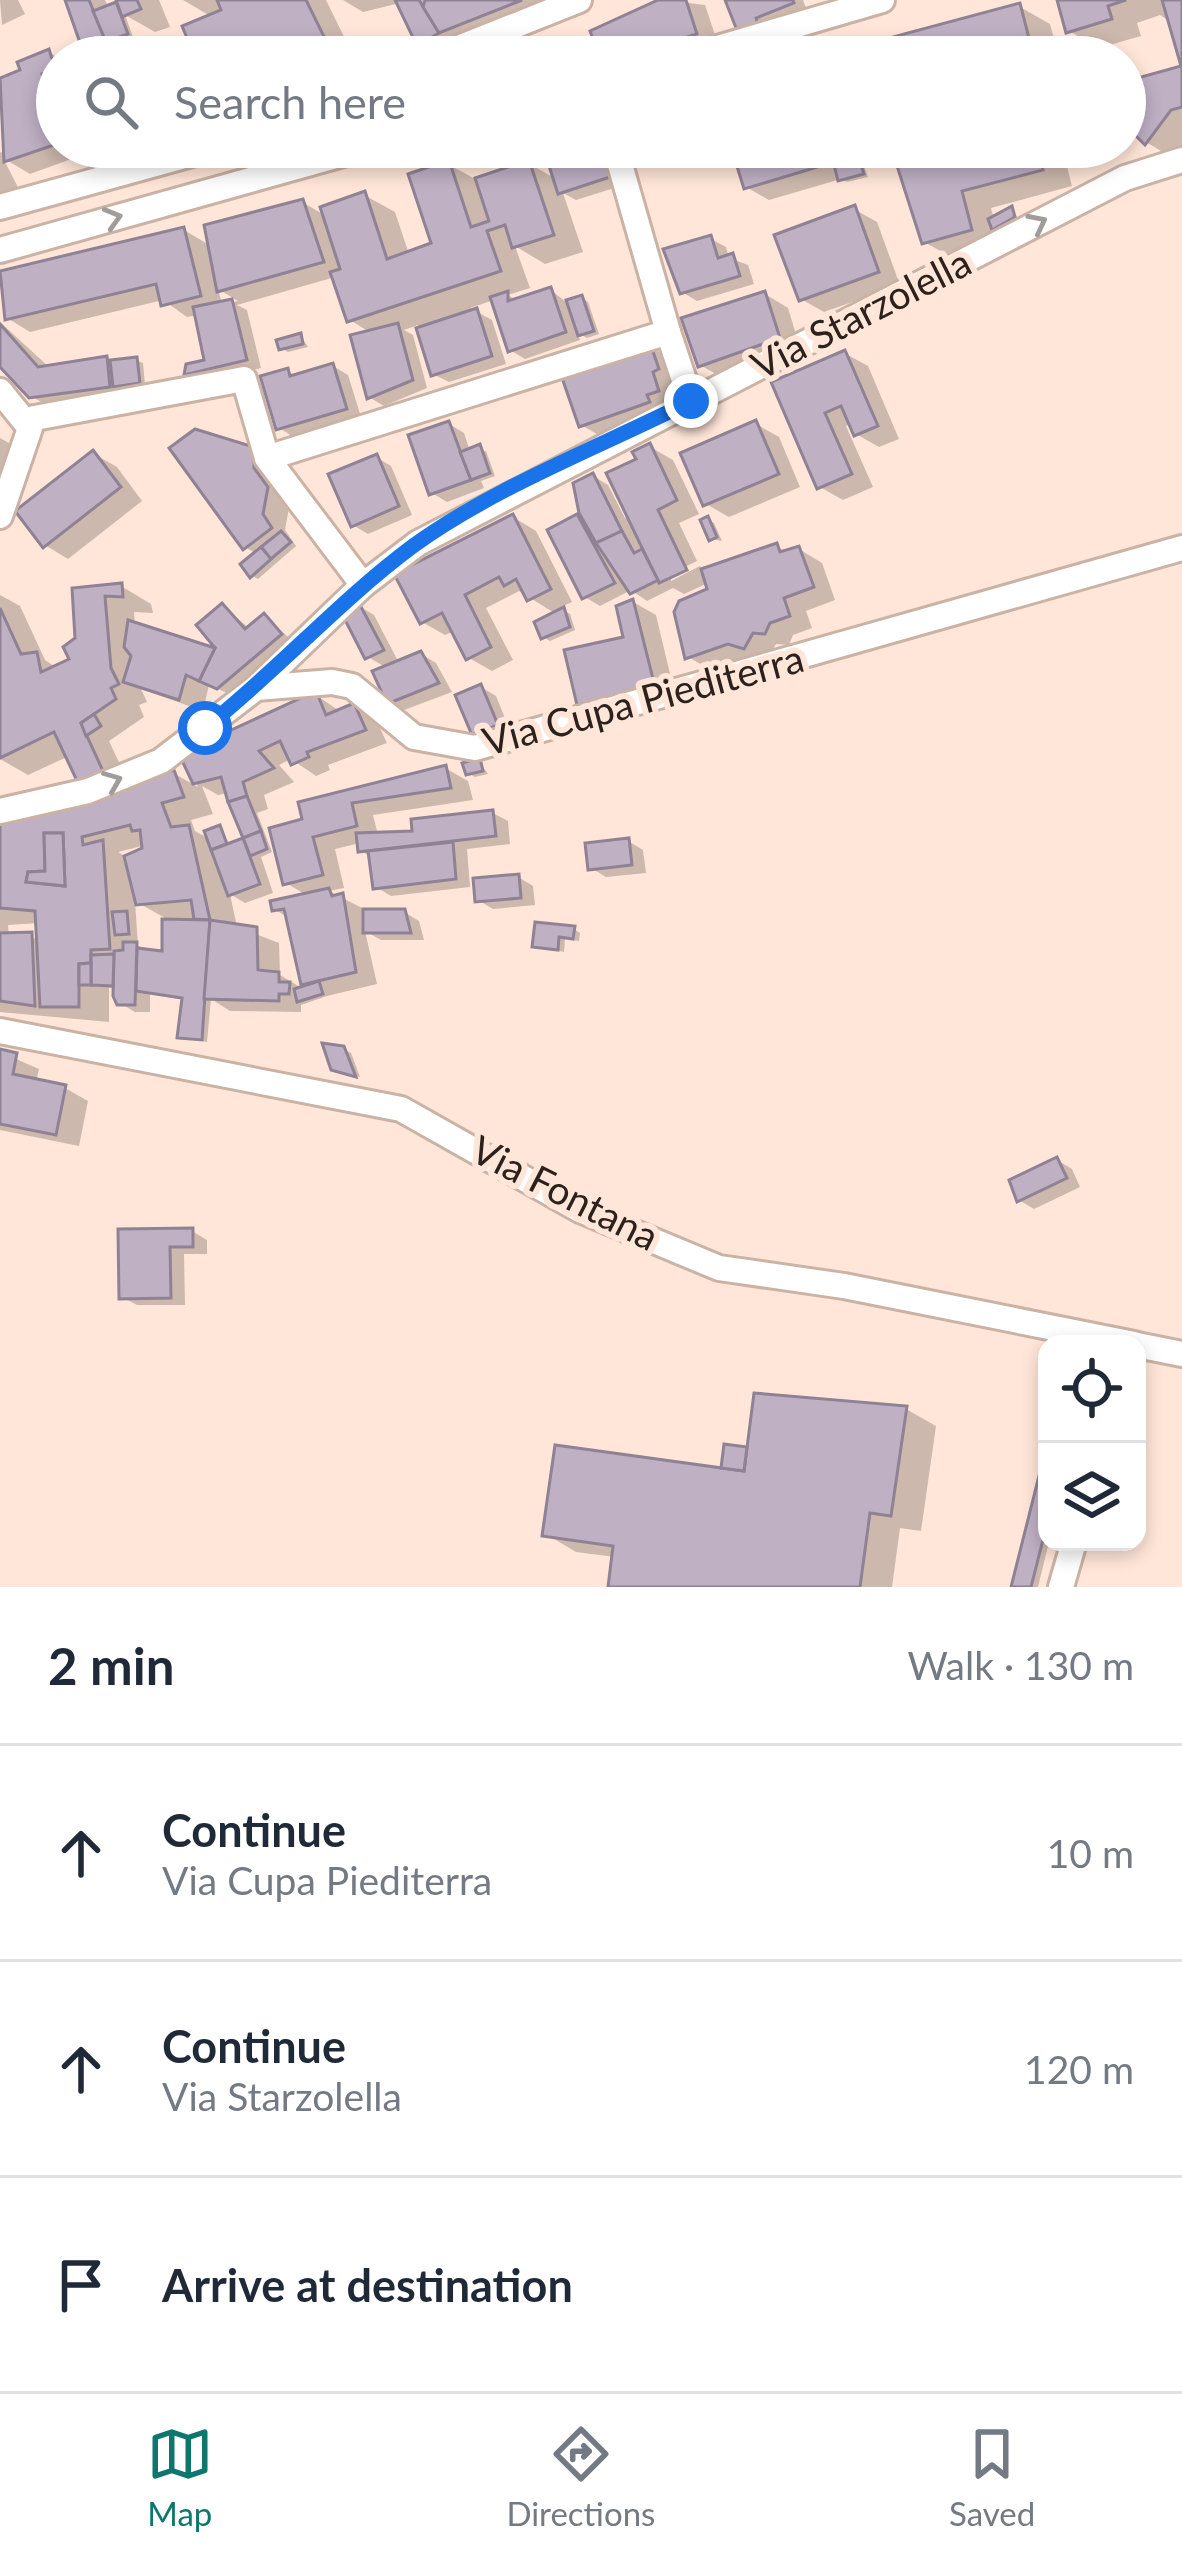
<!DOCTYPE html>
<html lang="en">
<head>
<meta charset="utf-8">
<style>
  body { margin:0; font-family:Lato,sans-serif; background:#f6f6f7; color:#1f2937 }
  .controls { position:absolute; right:36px; bottom:36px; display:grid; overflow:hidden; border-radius:24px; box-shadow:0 6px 18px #0003 }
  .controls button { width:108px; height:108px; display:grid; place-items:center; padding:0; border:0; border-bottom:3px solid #e0e1e3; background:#fff; color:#1f2937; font:60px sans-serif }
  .stop { position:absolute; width:36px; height:36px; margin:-27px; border:9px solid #1a73e8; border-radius:50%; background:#fff }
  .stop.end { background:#1a73e8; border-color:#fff; box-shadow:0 3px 12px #0008 }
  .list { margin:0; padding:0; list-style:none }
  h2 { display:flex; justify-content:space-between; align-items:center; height:156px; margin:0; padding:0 48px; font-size:51px }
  h2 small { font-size:39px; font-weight:400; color:#747a83 }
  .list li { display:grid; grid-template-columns:78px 1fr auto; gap:36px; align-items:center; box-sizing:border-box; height:216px; padding:0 48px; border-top:3px solid #e0e1e3 }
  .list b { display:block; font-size:45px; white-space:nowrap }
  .list p { margin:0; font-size:39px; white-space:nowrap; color:#747a83 }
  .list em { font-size:39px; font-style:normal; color:#747a83 }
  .icon { flex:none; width:66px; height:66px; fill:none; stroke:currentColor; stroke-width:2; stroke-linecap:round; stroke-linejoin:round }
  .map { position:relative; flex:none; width:1182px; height:1587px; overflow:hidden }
  .search { position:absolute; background:#fff; box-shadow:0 6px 18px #0003; left:36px; right:36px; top:36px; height:132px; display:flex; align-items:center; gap:30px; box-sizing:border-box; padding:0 42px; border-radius:66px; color:#747a83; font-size:45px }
  .sheet { height:804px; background:#fff }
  nav { display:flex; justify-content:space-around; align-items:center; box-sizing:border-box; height:168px; border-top:3px solid #e0e1e3; background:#fff; font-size:33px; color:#747a83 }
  nav a { display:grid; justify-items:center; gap:6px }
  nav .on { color:#0f766e }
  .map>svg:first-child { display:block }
  .shadow { fill:#0003; fill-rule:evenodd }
  .building { fill:#bfb0c4; stroke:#908295; stroke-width:3; fill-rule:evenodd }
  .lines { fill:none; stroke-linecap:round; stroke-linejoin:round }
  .street-casing { stroke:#cab2a5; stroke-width:30 }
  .street { stroke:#fff; stroke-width:24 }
  .oneway { stroke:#a09c99 }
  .route { stroke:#1a73e8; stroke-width:15 }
  .labels { text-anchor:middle; stroke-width:12; stroke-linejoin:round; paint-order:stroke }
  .street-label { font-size:39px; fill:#2b221d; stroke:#ffe6d8 }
</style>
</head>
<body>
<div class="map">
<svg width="1182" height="1587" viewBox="0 0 1182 1587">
  <rect width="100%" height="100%" fill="#ffe6d8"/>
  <!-- shadow -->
  <g class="shadow">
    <polygon points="0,0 18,0 25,14 2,25"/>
    <polygon points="68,0 105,0 109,8 122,8 119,0 159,0 170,27 155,32 125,15 133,37 121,41 128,57 88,57"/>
    <polygon points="183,0 326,0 354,57 196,57 212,17"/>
    <polygon points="343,0 568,0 442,57 419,44 400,3 363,12"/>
    <polygon points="665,0 705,5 719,47 686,57 603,57"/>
    <polygon points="728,0 803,0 807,11 755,39"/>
    <polygon points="1060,0 1182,0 1182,60 1171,22 1160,15 1137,23 1141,36 1099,48 1069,31"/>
    <polygon points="1020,7 1050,24 1059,57 854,57"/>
    <polygon points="49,52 57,57 57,147 158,147 167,172 88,153 30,174 3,158 29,209 0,206 0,152 5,154 0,81"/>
    <polygon points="1182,69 1182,152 1176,160 1146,142 1125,121 1125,101"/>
    <path d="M546,147h65l13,38 -48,15 -13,-7 20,59 -38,12 -30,-18 15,42 -22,7 10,6 33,-11 16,13 15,-5 6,4 11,32 -12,4 -10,-6 3,8 -55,19 -15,-9 -16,-50 -24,8 22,12 14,44 -57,18 -16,-8 -15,-49 -14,5 9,5 14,53 -43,18 -15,-9 2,-64 -21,-13 -15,-43 -98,28 10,5 14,58 -60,14 -14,-9 21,-10 -10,-48 -11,2 -24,-17 -133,32 -23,-14 -7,-44 184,-44 27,16 91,-44 24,14 38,-21 31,17 14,42 26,-9 13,-81 29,16 51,-17 28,16zM218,289l20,12 -16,3z"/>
    <polygon points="734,147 857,147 868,177 847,182 841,179 769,200 746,187"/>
    <polygon points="894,147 967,147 969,157 986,147 1062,147 1072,186 991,208 994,219 1012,210 1020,221 955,259 924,242"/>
    <polygon points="854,209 877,222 900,285 824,312 801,299"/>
    <polygon points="711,239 726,247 729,258 748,265 754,284 697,301 682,292"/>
    <polygon points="765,294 788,308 801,351 723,378 700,365"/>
    <polygon points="0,322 50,368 136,360 143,363 145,385 131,387 132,399 55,410 31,396 0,363"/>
    <polygon points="301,336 308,347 288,352 281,348"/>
    <polygon points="650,347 673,360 680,403 604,438 581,425"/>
    <polygon points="844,353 868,366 899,439 879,447 856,434 852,423 846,426 873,487 843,500 820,487 775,383"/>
    <polygon points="333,366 348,375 361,417 294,437 279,428 287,371 297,377"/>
    <polygon points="449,424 464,433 470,451 486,451 495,476 481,481 484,488 447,502 432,493"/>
    <polygon points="756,424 779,437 800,487 729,517 706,504"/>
    <polygon points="0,438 16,447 0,483"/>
    <polygon points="650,447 673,460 699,514 679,523 697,561 671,574 671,581 700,566 703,572 776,546 788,553 799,549 822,563 835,600 806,611 812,628 793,635 789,645 776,644 768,659 753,655 711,670 688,657 711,591 708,583 684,594 673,588 647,601 631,590 600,606 585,597 577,518 591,526 593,476 608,485 625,518 630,516 640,461"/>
    <polygon points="253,449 290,502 285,530 296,546 258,579 252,576 257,554 245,547"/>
    <polygon points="94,454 117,467 142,501 68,559 45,545"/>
    <polygon points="376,457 391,466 412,515 368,534 353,525"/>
    <polygon points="513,517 536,531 572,602 559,608 570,614 575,630 550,641 543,637 556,614 519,591 486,608 513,660 492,671 469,658 455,631 445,635 422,622"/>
    <polygon points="708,520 714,523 722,541 711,539"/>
    <path d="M121,586l30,18 2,9 -19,-1 1,13 89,29 -1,-48 27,23 14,-13 31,27 -61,53 -25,-11 -6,26 -62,-22 6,13 -8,3 5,12 -35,24 21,45 43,-13 25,14 -15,-32 133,-60 25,17 12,-6 23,14 11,23 -59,22 2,5 -14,6 -25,-17 -12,6 15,17 -30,13 4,14 -11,4 15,39 -11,5 12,36 -28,10 -15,-9 7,33 42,16 1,32 25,15 -16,-72 -15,-9 34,-13 -22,-13 20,-62 -5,-17 144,-36 23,13 5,19 -100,15 5,20 38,-1 77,-21 15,8 2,23 -43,5 3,38 -79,9 -15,-9 -4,-30 -11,-6 -1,-8 -25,6 9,39 -15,3 37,19 38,2 15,9 5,19h-43l-16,-9 12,53 -50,12 -26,9v7l-71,-1 -19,-12 -4,43 -27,-6 5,-36 -35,-6v18h-15l-15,-9 -1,-15h-10v34l-109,-10v-200l103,-18 -34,-38 -41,19 -28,-16v-164l20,11 25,54 12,8 16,-8 5,-20 -3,-49zM202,786l16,9 11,-2 18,47 -16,6 -12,-18 -8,12 -16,-9 -4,-11 22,-6zM150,844l-22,14 -10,-6zM135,901l30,17 1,36 -28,-8zM39,923v16l-30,-4 -1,-10z"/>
    <polygon points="633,602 656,615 676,699 603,717 580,703 626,639"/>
    <polygon points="359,606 374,615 399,663 421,654 436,663 452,692 404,710 389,702 387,668 368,657"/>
    <polygon points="481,687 496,696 511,733 489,742 474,733"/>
    <polygon points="479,761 488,774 475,777 468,773"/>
    <polygon points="628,841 643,850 646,873 606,877 591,868"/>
    <polygon points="518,877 533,886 535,905 493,909 478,900"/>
    <polygon points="574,929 580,933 579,941 565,939 564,952 535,945"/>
    <polygon points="343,1049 351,1053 360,1077 341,1072"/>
    <polygon points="0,1052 39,1069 36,1082 65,1088 88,1101 79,1146 0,1130"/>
    <polygon points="1057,1160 1072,1169 1080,1187 1034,1209 1019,1200"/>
    <polygon points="192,1231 207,1240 207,1254 184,1254 185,1305 137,1305 122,1297 121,1232"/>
    <polygon points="906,1409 936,1426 921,1531 900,1528 892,1587 611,1587 615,1557 576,1552 546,1534 724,1471 727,1447 749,1450"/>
    <polygon points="1047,1456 1049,1542 1038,1587 1014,1587"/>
  </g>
  <!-- building -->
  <g class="building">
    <polygon points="65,0 89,0 112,57 85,57"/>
    <polygon points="116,0 137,0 141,9 122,17"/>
    <polygon points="217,0 306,0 334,57 195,57 182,26 221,10"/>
    <polygon points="395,0 419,0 439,33 417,46"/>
    <polygon points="425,0 522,0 439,33 423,7"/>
    <polygon points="658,0 686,0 697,34 623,57 600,57 590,31"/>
    <polygon points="725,0 793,0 794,3 756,18 759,26 738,33"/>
    <polygon points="1057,0 1126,0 1108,6 1112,19 1066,33"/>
    <polygon points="1162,0 1182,0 1182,107 1171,110 1145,145 1125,125 1125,95 1134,79 1181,66"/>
    <polygon points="116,2 128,34 106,42 93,11"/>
    <polygon points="1020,3 1032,50 1006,57 850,57 848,49"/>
    <polygon points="49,49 55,69 42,74 57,121 57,144 4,162 0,78 20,70 17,62"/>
    <polygon points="83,147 141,147 146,160 93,175"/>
    <polygon points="543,147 601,147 610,177 558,194"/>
    <polygon points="731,147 830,147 834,162 744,189"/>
    <polygon points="855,147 864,174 838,181 830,148"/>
    <polygon points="891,147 942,147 946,160 983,147 1037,147 1043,170 962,191 972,230 922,244"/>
    <polygon points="449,160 471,227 489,221 475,178 529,160 554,235 512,248 505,225 487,231 501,271 347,322 330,272 340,269 320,207 365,191 387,259 431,243 408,174"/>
    <polygon points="303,199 324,262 217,292 204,225"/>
    <polygon points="855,205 879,272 799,301 774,235"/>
    <polygon points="1012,206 1015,217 992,230 988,219"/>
    <polygon points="184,227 201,296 161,306 156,284 5,320 0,271"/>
    <polygon points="711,235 718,258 733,253 740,276 680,294 663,249"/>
    <polygon points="551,287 566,332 508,352 490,297 508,291 508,301"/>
    <polygon points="765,291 780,338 698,367 681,318"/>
    <polygon points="582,295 594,331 578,336 566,300"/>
    <polygon points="232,299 247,360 184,375 186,364 204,360 193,307"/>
    <polygon points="477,308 492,356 431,376 416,328"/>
    <polygon points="398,323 413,380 367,399 350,335"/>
    <polygon points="0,324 38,367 107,356 110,387 29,398 0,367"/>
    <polygon points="301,333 303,344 279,350 276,340"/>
    <polygon points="650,343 659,369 653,372 659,391 647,395 650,402 579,427 561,375"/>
    <polygon points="845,350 878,426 854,436 841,406 825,413 852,474 817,489 771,382"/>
    <polygon points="137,357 140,383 113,387 110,360"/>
    <polygon points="333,363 347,409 276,430 260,376 288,368 290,376"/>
    <polygon points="756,420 779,474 703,506 680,453"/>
    <polygon points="449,421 471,480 429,495 408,435"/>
    <polygon points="195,429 254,447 254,468 268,487 263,514 272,528 243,550 169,448"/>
    <polygon points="650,443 677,500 658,510 687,570 659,583 606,473 636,459 632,452"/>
    <polygon points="480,444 490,473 471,480 460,452"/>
    <polygon points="93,450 121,487 43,548 15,511"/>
    <polygon points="377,454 399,506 351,527 328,474"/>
    <polygon points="593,473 622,531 596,543 579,513 573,483"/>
    <polygon points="513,514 551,589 527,601 516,579 504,586 499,577 465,595 491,647 466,660 442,613 420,624 394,574"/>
    <polygon points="577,514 615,583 582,599 547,530"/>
    <polygon points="708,516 717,537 709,541 700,520"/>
    <polygon points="281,531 291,542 271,559 261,547"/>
    <polygon points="622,531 634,553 642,549 658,580 630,594 596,543"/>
    <polygon points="777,543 780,552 799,546 814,587 784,598 790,616 770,623 765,634 753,633 744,649 728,644 685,659 674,612 679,601 707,589 701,569"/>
    <polygon points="261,547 271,559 250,578 240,564"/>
    <polygon points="122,583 123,597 105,596 111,668 119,684 111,688 116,699 81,723 103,771 78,783 54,732 0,758 0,608 21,654 37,652 41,672 69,659 63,647 75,638 72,588"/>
    <polygon points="633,599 655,687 577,705 564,650 623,637 616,606"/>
    <polygon points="222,603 245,629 264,613 282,634 217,689 199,681 215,648 196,625"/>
    <polygon points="359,603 384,650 365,659 343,616"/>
    <polygon points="564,607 570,627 541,639 534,622"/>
    <polygon points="128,620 215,648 199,681 186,675 179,700 123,682 131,656 124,647"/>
    <polygon points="421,651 439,683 387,704 372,671"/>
    <polygon points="481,684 498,725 472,735 455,695"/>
    <polygon points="316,691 326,715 354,703 366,730 307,752 309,757 291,765 280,741 259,751 274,768 243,782 247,796 228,802 221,777 193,784 179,754"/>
    <polygon points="94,714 101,726 86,736 81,723"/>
    <polygon points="480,758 483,771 466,775 462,763"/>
    <polygon points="446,765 451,788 352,803 357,826 313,837 323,875 283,885 269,828 302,819 298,802"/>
    <path d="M174,770l10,27 -22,6 9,24 18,-2 21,95 -16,-1 -3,-19 -55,5 -12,-49 18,-8 -2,-18 -8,1 -2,-6 -48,12 1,8 20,-5 7,109 -19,1v13l-12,1v43h-39l-5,-96 -35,-3v-91zM44,833h19l2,53 -39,-4 2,-10 17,-1z"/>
    <polygon points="247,796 261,831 243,838 228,802"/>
    <polygon points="493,810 496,836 358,852 356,833 412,831 411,819"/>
    <polygon points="220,825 227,844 211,850 204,831"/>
    <polygon points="261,831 267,849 250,856 243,838"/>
    <polygon points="44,833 63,833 65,886 26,882 28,872 45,871"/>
    <polygon points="243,838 260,884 228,896 211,850"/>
    <polygon points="629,838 632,865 588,870 585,843"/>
    <polygon points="453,842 456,879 373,889 368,851"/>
    <polygon points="519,874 521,898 475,902 473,878"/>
    <polygon points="329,888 332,896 343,893 356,972 301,985 284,909 272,911 270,901"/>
    <polygon points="363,909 405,909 411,933 363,933"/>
    <polygon points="127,911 129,934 115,935 112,912"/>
    <polygon points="162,919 210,920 202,1040 177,1038 182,998 136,991 137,948 162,951"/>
    <polygon points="210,920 257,927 258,970 279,972 279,982 290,982 289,994 279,994 279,1001 204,999"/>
    <polygon points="535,922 575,926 573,939 559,937 558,950 532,947"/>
    <polygon points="32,932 35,1006 0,1001 0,933"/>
    <polygon points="123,942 137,942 135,1005 117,1005 113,996 114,951 123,950"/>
    <polygon points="114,954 113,986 91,985 91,955"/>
    <polygon points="91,963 91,985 79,985 79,964"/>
    <polygon points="319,981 323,994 297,1002 294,989"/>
    <polygon points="322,1043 344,1046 356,1077 331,1070"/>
    <polygon points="0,1049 17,1053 13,1074 66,1085 56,1135 0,1124"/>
    <polygon points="1057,1157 1067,1178 1017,1202 1009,1180"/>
    <polygon points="193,1228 193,1247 170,1247 171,1298 119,1299 118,1229"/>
    <polygon points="754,1393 907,1406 891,1516 870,1513 860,1587 608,1587 613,1546 542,1536 555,1445 744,1471"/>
    <polygon points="724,1444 747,1447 744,1471 721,1468"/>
    <polygon points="1047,1444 1047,1524 1031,1587 1011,1587"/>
  </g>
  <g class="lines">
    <!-- street casing -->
    <g class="street-casing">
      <g id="street">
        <polyline points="436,57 579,0"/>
        <polyline points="687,57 882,0"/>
        <polyline points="0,207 217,147"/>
        <polyline points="0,250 368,147"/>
        <polyline points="668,332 691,401"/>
        <polyline points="0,391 30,428 0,516"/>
        <polyline points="24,420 244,379 267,458"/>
        <polyline points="363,585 267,458 668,332 615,147"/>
        <polyline points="256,688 332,682 352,686 414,737 475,748 1182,548"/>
        <polyline points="0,811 88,791 161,761 256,688 363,585 418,543 1125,178 1182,160"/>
        <polyline points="0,1031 401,1109 580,1210 719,1268 844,1286 1134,1344"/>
        <polyline points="1137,1345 1182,1354"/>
        <polyline points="1061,1587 1074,1542"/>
      </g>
    </g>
    <!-- street -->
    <use href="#street" class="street"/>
  </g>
  <!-- one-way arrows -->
  <defs><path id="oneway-chevron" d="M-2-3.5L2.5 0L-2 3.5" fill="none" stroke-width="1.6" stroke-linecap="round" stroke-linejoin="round" transform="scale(3)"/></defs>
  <g class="oneway">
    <use href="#oneway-chevron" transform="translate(113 218) rotate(-16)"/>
    <use href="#oneway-chevron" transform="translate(1038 223) rotate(-27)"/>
    <use href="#oneway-chevron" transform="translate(113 781) rotate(-22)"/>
  </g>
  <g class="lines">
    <!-- route -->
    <path class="route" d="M205,728c72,-57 134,-127 208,-182 83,-60 187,-99 278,-145"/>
  </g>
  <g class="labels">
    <!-- street labels -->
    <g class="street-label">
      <text transform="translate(861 314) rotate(-27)" y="14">Via Starzolella</text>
      <text transform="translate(643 700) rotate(-15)" y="14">Via Cupa Piediterra</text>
      <text transform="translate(565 1193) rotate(27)" y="14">Via Fontana</text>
    </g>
  </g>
</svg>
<div class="controls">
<button><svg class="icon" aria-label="locate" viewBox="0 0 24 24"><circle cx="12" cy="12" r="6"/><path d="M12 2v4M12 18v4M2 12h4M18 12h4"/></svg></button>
<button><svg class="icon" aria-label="layers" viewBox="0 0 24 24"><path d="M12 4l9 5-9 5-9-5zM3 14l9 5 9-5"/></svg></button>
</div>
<div class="stop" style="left:205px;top:728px"></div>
<div class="stop end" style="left:691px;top:401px"></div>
<div class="search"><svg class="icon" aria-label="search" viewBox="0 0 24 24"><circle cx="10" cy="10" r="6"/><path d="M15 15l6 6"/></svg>Search here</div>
</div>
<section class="sheet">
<h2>2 min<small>Walk · 130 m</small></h2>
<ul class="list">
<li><svg class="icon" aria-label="ahead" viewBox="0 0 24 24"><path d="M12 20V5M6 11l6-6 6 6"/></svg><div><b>Continue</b><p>Via Cupa Piediterra</p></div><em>10 m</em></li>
<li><svg class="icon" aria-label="ahead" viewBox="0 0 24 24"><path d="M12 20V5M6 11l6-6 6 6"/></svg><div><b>Continue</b><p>Via Starzolella</p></div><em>120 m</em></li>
<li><svg class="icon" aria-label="arrive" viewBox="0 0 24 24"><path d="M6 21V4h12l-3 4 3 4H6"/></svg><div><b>Arrive at destination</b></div></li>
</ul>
</section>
<nav>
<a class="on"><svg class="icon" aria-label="map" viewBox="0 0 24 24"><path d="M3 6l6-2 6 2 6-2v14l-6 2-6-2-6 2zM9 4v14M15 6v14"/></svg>Map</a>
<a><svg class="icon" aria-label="directions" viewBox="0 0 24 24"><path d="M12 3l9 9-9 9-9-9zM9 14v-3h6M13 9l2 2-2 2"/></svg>Directions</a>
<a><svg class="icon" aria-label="saved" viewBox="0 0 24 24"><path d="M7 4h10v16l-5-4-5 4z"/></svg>Saved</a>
</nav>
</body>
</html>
